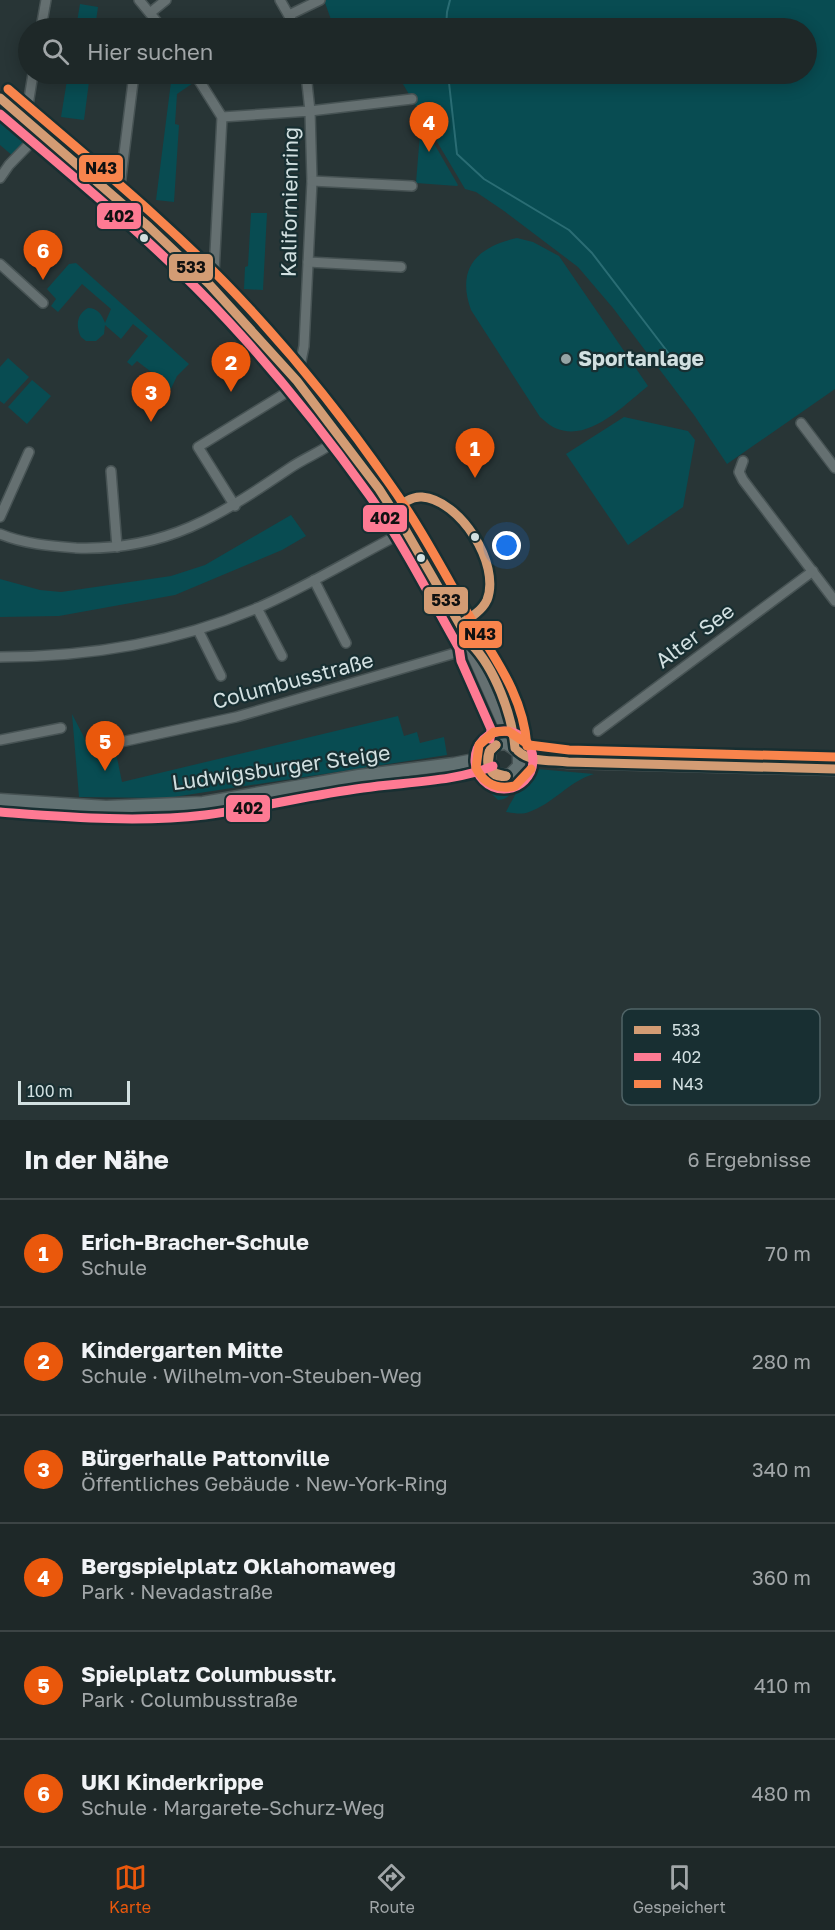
<!DOCTYPE html>
<html lang="de">
<head>
<meta charset="utf-8">
<style>
  body { margin:0; font-family:"Golos Text",sans-serif; background:#263030; color:#f1f3f6 }
  .scale { position:absolute; left:18px; bottom:15px; width:112px; box-sizing:border-box; padding-left:6px; border:3px solid #d2e0e1; border-top:0; font-size:16px; line-height:21px; white-space:nowrap; color:#d2e0e1; -webkit-text-stroke:4px #182f32; paint-order:stroke }
  .you { position:absolute; left:507px; top:546px; width:21px; height:21px; margin:-15px; border:4px solid #fff; border-radius:50%; background:#1a73e8; box-shadow:0 0 0 9px #1a73e833 }
  .badge { display:grid; place-items:center; width:39px; height:39px; border-radius:50%; background:#ea580c; color:#fff; font-size:20px; font-weight:700 }
  .pin { position:absolute; translate:-50% -50px; filter:drop-shadow(0 2px 3px #0008) }
  .pin::after { content:''; position:absolute; top:32px; width:21px; height:18px; background:inherit; clip-path:polygon(0 0,100% 0,50% 100%) }
  .list { margin:0; padding:0; list-style:none }
  h2 { display:flex; justify-content:space-between; align-items:center; height:78px; margin:0; padding:0 24px; font-size:26px }
  h2 small { font-size:20px; font-weight:400; color:#a1a6a8 }
  .list li { display:grid; grid-template-columns:39px 1fr auto; gap:18px; align-items:center; box-sizing:border-box; height:108px; padding:0 24px; border-top:2px solid #3c4445 }
  .list b { display:block; font-size:22px; white-space:nowrap }
  .list p { margin:0; font-size:20px; white-space:nowrap; color:#a1a6a8 }
  .list em { font-size:20px; font-style:normal; color:#a1a6a8 }
  .icon { flex:none; width:33px; height:33px; fill:none; stroke:currentColor; stroke-width:2; stroke-linecap:round; stroke-linejoin:round }
  .map { position:relative; flex:none; width:835px; height:1120px; overflow:hidden }
  .search { position:absolute; background:#1e2828; box-shadow:0 3px 15px #0003; left:18px; right:18px; top:18px; height:66px; display:flex; align-items:center; gap:15px; box-sizing:border-box; padding:0 21px; border-radius:33px; color:#a1a6a8; font-size:22px }
  .sheet { height:726px; background:#1e2828 }
  nav { display:flex; justify-content:space-around; align-items:center; box-sizing:border-box; height:84px; border-top:2px solid #3c4445; background:#1e2828; font-size:16px; color:#a1a6a8 }
  nav a { display:grid; justify-items:center; gap:3px }
  nav .on { color:#ea580c }
  .map>svg:first-child { display:block }
  .green { fill:#084c52 }
  .lines { fill:none; stroke-linecap:round; stroke-linejoin:round }
  .stream { stroke:#2a6d74; stroke-width:2 }
  .minor-casing { stroke:#475354; stroke-width:12 }
  .major-casing { stroke:#475354; stroke-width:15 }
  .minor { stroke:#657071; stroke-width:9 }
  .major { stroke:#627172; stroke-width:12 }
  .bus-1-casing { stroke:#182f32; stroke-width:14 }
  .bus-2-casing { stroke:#182f32; stroke-width:14 }
  .bus-3-casing { stroke:#182f32; stroke-width:14 }
  .bus-1 { stroke:#d39c74; stroke-width:9 }
  .bus-2 { stroke:#fe7a93; stroke-width:9 }
  .bus-3 { stroke:#f8844c; stroke-width:9 }
  .bus-dot { fill:#d2e0e1; stroke:#182f32; stroke-width:2 }
  .poi-dot { fill:#96a4a5; stroke:#182f32; stroke-width:2 }
  .labels { text-anchor:middle; stroke-width:4.5; stroke-linejoin:round; paint-order:stroke }
  .street-label { font-size:21px; fill:#d2e0e1; stroke:#182f32 }
  .poi-label { font-size:21px; font-weight:bold; fill:#d2e0e1; stroke:#182f32; text-anchor:start }
  .key { fill:#182f32; stroke:#506467; stroke-width:1.5 }
  .key-label { font-size:16px; fill:#d2e0e1 }
  .line-badge { stroke:#182f32; stroke-width:2 }
  .pale-badge-label { font-size:16px; text-anchor:middle; font-weight:bold; fill:#111 }
</style>
</head>
<body>
<div class="map">
<svg width="835" height="1120" viewBox="0 0 835 1120">
  <rect width="100%" height="100%" fill="#283536"/>
  <!-- green -->
  <g class="green">
    <polygon points="324,0 835,0 835,389 727,464 694,415 613,308 578,267 504,211 476,192 465,189 397,74 806,74 806,28 370,28 365,21 343,28 334,28"/>
    <polygon points="80,4 98,7 95,28 76,28"/>
    <polygon points="68,74 90,74 84,120 61,117"/>
    <polygon points="172,74 191,74 196,81 177,94 175,124 179,125 174,202 156,200"/>
    <polygon points="0,114 28,140 13,156 0,145"/>
    <polygon points="421,121 458,185 457,186 416,183"/>
    <polygon points="251,213 267,213 263,290 244,289 245,267 248,266"/>
    <path d="M517,238l16,4 26,14 89,130c-24,19 -59,57 -93,42 -5,-2 -11,-8 -15,-11l-69,-107c-15,-42 6,-63 46,-72z"/>
    <path d="M76,263l113,101 -12,12 -8,17 -11,-5 5,-7 -26,-20 -5,5 -5,-4 21,-26 -15,-12 -12,15 -16,-14 -1,9 -8,7h-10l-5,-4c-5,-11 -5,-22 7,-29 10,0 14,7 17,15l6,-14 -29,-25 -24,28 -7,-6 5,-7 -9,-10 22,-25z"/>
    <polygon points="8,358 29,377 4,404 0,401 0,367"/>
    <polygon points="32,380 51,396 27,424 8,407"/>
    <polygon points="624,417 688,431 695,440 683,507 628,545 566,454"/>
    <polygon points="291,515 306,536 282,550 175,595 59,616 0,617 0,579 40,590 61,592 171,576 205,565"/>
    <polygon points="72,714 87,743 90,753 115,748 122,782 398,716 404,736 417,732 420,743 444,737 447,755 167,798 79,797"/>
    <path d="M479,768l13,8 18,6 3,5c-1,8 -7,13 -15,13l-19,-19 -2,1 -7,-4 -39,1 -75,10 -143,24 -46,5 -73,3 -94,-8v-10l107,7z"/>
    <path d="M537,769l57,5c-25,7 -41,30 -65,38 -7,3 -16,1 -23,0 3,-7 8,-14 11,-21 5,-15 0,-20 20,-22z"/>
  </g>
  <g class="lines">
    <!-- stream -->
    <g class="stream">
      <polyline points="446,28 447,12 450,0"/>
      <polyline points="448,74 457,154 484,179 569,230 592,253 673,359"/>
    </g>
    <!-- minor casing -->
    <g class="minor-casing">
      <g id="minor">
        <polyline points="139,0 162,28"/>
        <polyline points="280,0 296,28"/>
        <polyline points="150,13 166,0"/>
        <polyline points="289,15 320,0"/>
        <polyline points="41,28 46,0"/>
        <polyline points="195,74 222,117 214,273 209,284"/>
        <polyline points="306,74 310,111 412,99"/>
        <path d="M0,98l149,129 60,57 29,30 59,67 82,108 27,42 65,113c15,10 39,71 43,89 1,5 0,10 1,15"/>
        <polyline points="20,116 28,105 33,74"/>
        <polyline points="222,117 310,111 312,181 304,346 297,381 289,391 198,447 235,506"/>
        <polyline points="0,178 9,165 40,133"/>
        <polyline points="312,181 412,186"/>
        <polyline points="113,197 120,186 134,74"/>
        <polyline points="308,262 401,267"/>
        <polyline points="0,264 43,303"/>
        <polyline points="801,423 835,468"/>
        <polyline points="743,461 739,472 743,480 835,601"/>
        <polyline points="111,471 117,547"/>
        <polyline points="0,517 29,452"/>
        <path d="M0,534c24,10 51,12 76,14 90,3 143,-32 214,-80 16,-11 36,-18 51,-31"/>
        <polyline points="314,580 346,643"/>
        <polyline points="257,608 282,656"/>
        <polyline points="198,630 221,676"/>
        <polyline points="471,644 472,656 503,726 503,737 501,743"/>
        <path d="M0,657c88,0 174,-14 255,-48 52,-22 101,-53 151,-78"/>
        <polyline points="598,731 813,571"/>
        <polyline points="0,740 61,728"/>
        <polyline points="121,742 236,717 462,651 471,644"/>
      </g>
    </g>
    <!-- major casing -->
    <g class="major-casing">
      <g id="major">
        <path d="M519,753v13l-9,9c-10,2 -17,-1 -22,-10l2,-15 7,-6 9,-1 19,13 43,6 267,7"/>
        <polyline points="0,800 106,807 203,803 359,776 454,764 479,759 488,755"/>
      </g>
    </g>
    <!-- minor -->
    <use href="#minor" class="minor"/>
    <!-- major -->
    <use href="#major" class="major"/>
    <!-- bus-1 casing -->
    <g class="bus-1-casing">
      <g id="bus-1">
        <path d="M0,98l149,129 60,57 88,97 82,108 27,42 65,113c24,24 41,71 44,104"/>
        <path d="M394,511c8,-7 17,-15 28,-14 38,3 79,67 65,103 -5,11 -17,18 -27,24"/>
        <polyline points="496,745 490,750 488,765 495,773 506,776"/>
        <path d="M496,745l-7,7c-4,13 2,27 17,24"/>
        <path d="M518,751c13,12 34,9 50,11l267,7"/>
      </g>
    </g>
    <!-- bus-2 casing -->
    <g class="bus-2-casing">
      <g id="bus-2">
        <path d="M0,114c78,67 159,132 229,208 50,54 97,113 140,173 34,48 61,102 90,153l2,13 30,68 -1,10"/>
        <circle cx="504" cy="760" r="29"/>
        <path d="M0,812c68,5 137,11 205,3 53,-7 105,-20 158,-27 39,-6 94,-6 130,-22"/>
      </g>
    </g>
    <!-- bus-3 casing -->
    <g class="bus-3-casing">
      <g id="bus-3">
        <path d="M8,89c81,70 166,138 239,217 51,55 99,115 142,177 28,39 51,82 75,124 26,46 59,84 63,139"/>
        <path d="M531,769l-16,17c-17,4 -31,-2 -39,-18l3,-23 15,-13 14,-1 21,14 40,5 266,7"/>
      </g>
    </g>
    <!-- bus-1 -->
    <use href="#bus-1" class="bus-1"/>
    <!-- bus-2 -->
    <use href="#bus-2" class="bus-2"/>
    <!-- bus-3 -->
    <use href="#bus-3" class="bus-3"/>
  </g>
  <!-- markers -->
  <g class="bus-dot">
    <circle cx="144" cy="238" r="5"/>
    <circle cx="475" cy="537" r="5"/>
    <circle cx="421" cy="558" r="5"/>
  </g>
  <circle class="poi-dot" cx="566" cy="359" r="6"/>
  <g class="labels">
    <!-- street labels -->
    <g class="street-label">
      <text transform="translate(290 202) rotate(-89)" y="7">Kalifornienring</text>
      <text transform="translate(695 636) rotate(-37)" y="7">Alter See</text>
      <text transform="translate(293 681) rotate(-15)" y="7">Columbusstraße</text>
      <text transform="translate(281 768) rotate(-8)" y="7">Ludwigsburger Steige</text>
    </g>
    <!-- poi labels -->
    <g class="poi-label">
      <text x="578" y="366">Sportanlage</text>
    </g>
  </g>
  <!-- legend -->
  <rect x="622" y="1009" width="198" height="96" rx="9" class="key"/>
  <rect x="634" y="1026" width="27" height="8" fill="#d39c74"/>
  <rect x="634" y="1053" width="27" height="8" fill="#fe7a93"/>
  <rect x="634" y="1080" width="27" height="8" fill="#f8844c"/>
  <g class="key-label">
    <text x="672" y="1036">533</text>
    <text x="672" y="1063">402</text>
    <text x="672" y="1090">N43</text>
  </g>
  <g class="line-badge">
    <rect x="78" y="154" width="46" height="29" rx="6" fill="#f8844c"/>
    <rect x="96" y="202" width="46" height="28" rx="6" fill="#fe7a93"/>
    <rect x="168" y="253" width="46" height="29" rx="6" fill="#d39c74"/>
    <rect x="362" y="504" width="46" height="29" rx="6" fill="#fe7a93"/>
    <rect x="423" y="586" width="46" height="29" rx="6" fill="#d39c74"/>
    <rect x="458" y="620" width="45" height="29" rx="6" fill="#f8844c"/>
    <rect x="225" y="794" width="46" height="29" rx="6" fill="#fe7a93"/>
  </g>
  <g class="pale-badge-label">
    <text x="101" y="174">N43</text>
    <text x="119" y="222">402</text>
    <text x="191" y="273">533</text>
    <text x="385" y="524">402</text>
    <text x="446" y="606">533</text>
    <text x="480" y="640">N43</text>
    <text x="248" y="814">402</text>
  </g>
</svg>
<div class="scale">100 m</div>
<div class="you"></div>
<div class="pin badge" style="left:475px;top:478px">1</div>
<div class="pin badge" style="left:231px;top:392px">2</div>
<div class="pin badge" style="left:151px;top:422px">3</div>
<div class="pin badge" style="left:429px;top:152px">4</div>
<div class="pin badge" style="left:105px;top:771px">5</div>
<div class="pin badge" style="left:43px;top:280px">6</div>
<div class="search"><svg class="icon" aria-label="search" viewBox="0 0 24 24"><circle cx="10" cy="10" r="6"/><path d="M15 15l6 6"/></svg>Hier suchen</div>
</div>
<section class="sheet">
<h2>In der Nähe<small>6 Ergebnisse</small></h2>
<ul class="list">
<li><span class="badge">1</span><div><b>Erich-Bracher-Schule</b><p>Schule</p></div><em>70 m</em></li>
<li><span class="badge">2</span><div><b>Kindergarten Mitte</b><p>Schule · Wilhelm-von-Steuben-Weg</p></div><em>280 m</em></li>
<li><span class="badge">3</span><div><b>Bürgerhalle Pattonville</b><p>Öffentliches Gebäude · New-York-Ring</p></div><em>340 m</em></li>
<li><span class="badge">4</span><div><b>Bergspielplatz Oklahomaweg</b><p>Park · Nevadastraße</p></div><em>360 m</em></li>
<li><span class="badge">5</span><div><b>Spielplatz Columbusstr.</b><p>Park · Columbusstraße</p></div><em>410 m</em></li>
<li><span class="badge">6</span><div><b>UKI Kinderkrippe</b><p>Schule · Margarete-Schurz-Weg</p></div><em>480 m</em></li>
</ul>
</section>
<nav>
<a class="on"><svg class="icon" aria-label="map" viewBox="0 0 24 24"><path d="M3 6l6-2 6 2 6-2v14l-6 2-6-2-6 2zM9 4v14M15 6v14"/></svg>Karte</a>
<a><svg class="icon" aria-label="directions" viewBox="0 0 24 24"><path d="M12 3l9 9-9 9-9-9zM9 14v-3h6M13 9l2 2-2 2"/></svg>Route</a>
<a><svg class="icon" aria-label="saved" viewBox="0 0 24 24"><path d="M7 4h10v16l-5-4-5 4z"/></svg>Gespeichert</a>
</nav>
</body>
</html>
